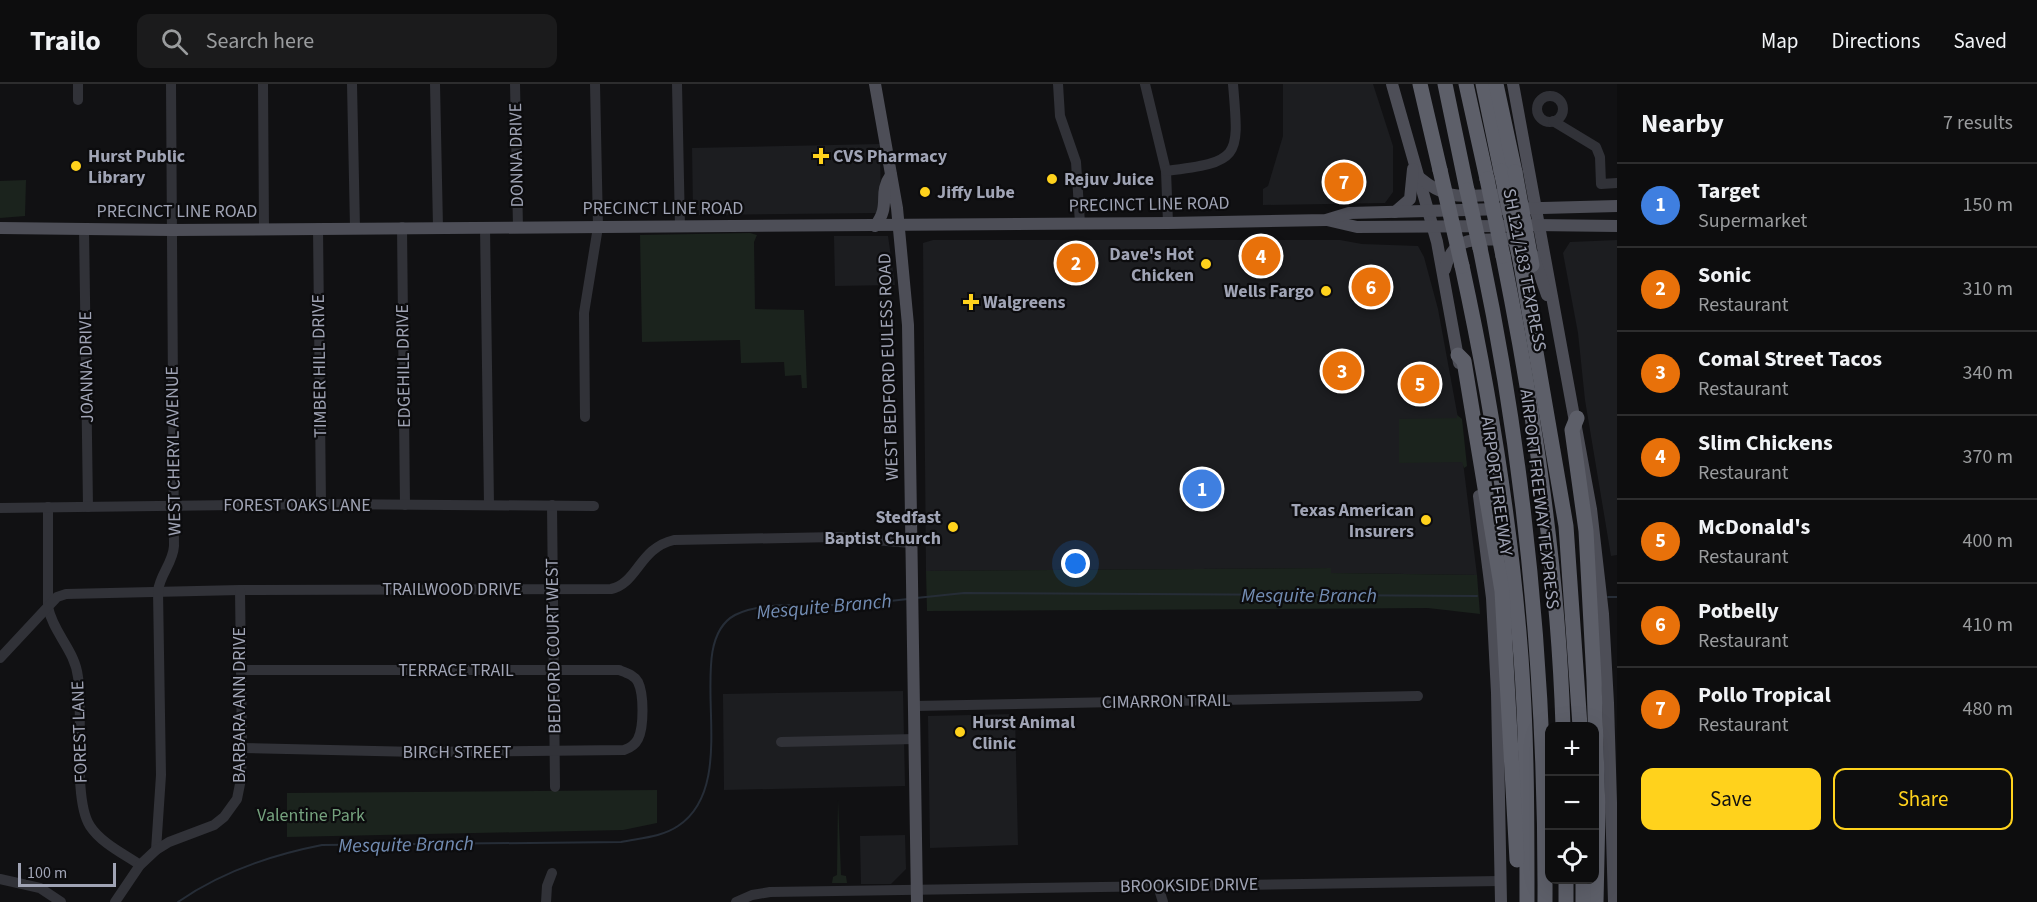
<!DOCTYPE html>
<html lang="en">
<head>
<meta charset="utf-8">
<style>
  body { margin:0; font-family:"Source Sans 3",sans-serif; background:#1b1b1c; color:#f1f3f6 }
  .controls { position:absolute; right:18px; bottom:18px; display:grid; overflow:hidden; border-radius:12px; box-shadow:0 6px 24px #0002 }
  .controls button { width:54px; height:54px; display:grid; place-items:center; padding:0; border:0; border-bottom:2px solid #2d2d2e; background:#0d0d0e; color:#f1f3f6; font:30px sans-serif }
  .scale { position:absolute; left:18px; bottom:15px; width:98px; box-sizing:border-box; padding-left:6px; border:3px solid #a0a4b5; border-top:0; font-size:16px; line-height:21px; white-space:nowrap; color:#a0a4b5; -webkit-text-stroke:4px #0c0c0e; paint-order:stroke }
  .you { position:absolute; left:1076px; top:480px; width:21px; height:21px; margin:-15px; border:4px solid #fff; border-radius:50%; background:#1a73e8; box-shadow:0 0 0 9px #1a73e833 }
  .badge { display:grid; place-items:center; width:39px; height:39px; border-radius:50%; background:#ffd21c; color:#fff; font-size:20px; font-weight:700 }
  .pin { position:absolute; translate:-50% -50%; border:3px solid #fff; box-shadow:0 2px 6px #0006 }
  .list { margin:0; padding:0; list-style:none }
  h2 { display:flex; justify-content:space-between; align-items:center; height:78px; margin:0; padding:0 24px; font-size:26px }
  h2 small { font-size:20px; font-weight:400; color:#9a9c9e }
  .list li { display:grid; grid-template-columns:39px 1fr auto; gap:18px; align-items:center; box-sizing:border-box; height:84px; padding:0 24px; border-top:2px solid #2d2d2e }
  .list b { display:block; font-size:22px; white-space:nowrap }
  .list p { margin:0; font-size:20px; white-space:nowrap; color:#9a9c9e }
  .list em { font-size:20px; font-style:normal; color:#9a9c9e }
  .actions { display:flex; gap:12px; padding:18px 24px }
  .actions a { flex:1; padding:14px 0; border:2px solid #ffd21c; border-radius:12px; text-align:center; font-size:21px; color:#ffd21c }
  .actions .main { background:#ffd21c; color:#111 }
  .icon { flex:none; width:33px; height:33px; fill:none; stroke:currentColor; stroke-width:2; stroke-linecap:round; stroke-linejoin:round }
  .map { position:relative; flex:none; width:1617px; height:818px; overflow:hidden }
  header { display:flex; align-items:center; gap:36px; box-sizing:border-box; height:84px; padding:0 30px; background:#0d0d0e; border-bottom:2px solid #2d2d2e }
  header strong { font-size:28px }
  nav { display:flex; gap:33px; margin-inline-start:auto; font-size:21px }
  .search { width:420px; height:54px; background:#1b1b1c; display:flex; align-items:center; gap:15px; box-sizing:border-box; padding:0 21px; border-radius:12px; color:#9a9c9e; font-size:22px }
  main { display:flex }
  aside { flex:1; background:#0d0d0e }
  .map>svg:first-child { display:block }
  .built { fill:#1c1d20 }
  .green { fill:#1b231d }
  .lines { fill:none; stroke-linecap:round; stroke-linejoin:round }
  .stream { stroke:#262d37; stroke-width:2 }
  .minor { stroke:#313238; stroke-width:10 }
  .major { stroke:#4d4e57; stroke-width:12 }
  .highway { stroke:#5d5f69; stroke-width:15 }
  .highway-bridge { stroke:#5d5f69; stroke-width:15 }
  .poi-dot { fill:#ffd21c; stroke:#0c0c0e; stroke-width:2 }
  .labels { text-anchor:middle; stroke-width:4.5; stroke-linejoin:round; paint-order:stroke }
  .street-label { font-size:18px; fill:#a0a4b5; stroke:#0c0c0e }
  .poi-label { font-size:18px; font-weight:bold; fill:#a0a4b5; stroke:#0c0c0e; text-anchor:start }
  .park-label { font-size:18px; fill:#75a27e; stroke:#0c0c0e }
  .water-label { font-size:20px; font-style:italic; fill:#738db4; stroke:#0c0c0e }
</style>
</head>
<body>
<header>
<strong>Trailo</strong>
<div class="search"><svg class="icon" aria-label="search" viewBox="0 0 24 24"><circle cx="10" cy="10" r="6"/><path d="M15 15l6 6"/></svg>Search here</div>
<nav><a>Map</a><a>Directions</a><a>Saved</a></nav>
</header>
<main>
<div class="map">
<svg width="1617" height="818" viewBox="0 0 1617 818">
  <rect width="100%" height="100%" fill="#111113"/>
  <!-- built -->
  <g class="built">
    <polygon points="1283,0 1373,0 1393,62 1393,108 1385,119 1263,121 1263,105 1268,102 1283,52"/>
    <polygon points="880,60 881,121 876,129 699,131 699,126 693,126 692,64"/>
    <polygon points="834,152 888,152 895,201 835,202"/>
    <polygon points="933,156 1340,156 1362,160 1418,162 1424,173 1438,225 1458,334 1399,378 1463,378 1477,491 1331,489 1331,484 926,487 923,159"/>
    <polygon points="1617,156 1617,471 1611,472 1585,316 1578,249 1563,169 1570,158"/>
    <polygon points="903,607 905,702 724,706 723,610"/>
    <polygon points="1015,630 1018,761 930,764 928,632"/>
    <polygon points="905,751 906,785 891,800 861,800 860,752"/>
  </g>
  <!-- green -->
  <g class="green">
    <polygon points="26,96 25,132 0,134 0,97"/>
    <polygon points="750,149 757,151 754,158 755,225 804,226 807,304 802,304 801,291 785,292 784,278 741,279 740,256 642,258 640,151"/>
    <polygon points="1457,331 1462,335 1467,382 1464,384 1462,378 1399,379 1399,335 1457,334"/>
    <polygon points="1331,484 1331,489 1477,491 1480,530 1428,524 927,527 926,487"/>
    <polygon points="657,706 657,739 623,746 287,753 287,709"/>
    <polygon points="838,716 841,791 846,792 847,799 832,799 833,793 837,791"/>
  </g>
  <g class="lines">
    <!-- stream -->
    <g class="stream">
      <polyline points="1608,513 1617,513"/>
      <polyline points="916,514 964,509 1477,512"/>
      <path d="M178,818c43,-30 93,-47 144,-57l299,-3c19,-4 41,-5 57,-16 68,-45 1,-181 57,-211 27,-14 70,-9 100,-10 24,-1 48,-3 73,-6"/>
    </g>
    <!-- minor -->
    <g class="minor">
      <polyline points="78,0 78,16"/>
      <polyline points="263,0 264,145"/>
      <polyline points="352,0 355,144"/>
      <polyline points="435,0 438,143"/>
      <polyline points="515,0 518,143"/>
      <polyline points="677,0 680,143"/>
      <polyline points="1058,0 1060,32 1076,78 1080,139"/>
      <polyline points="1145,0 1166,87 1168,139"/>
      <circle cx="1550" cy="25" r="13"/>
      <polyline points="1553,37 1596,63 1600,73 1601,100 1617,99"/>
      <path d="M1166,87c76,-9 73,-14 67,-87"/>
      <polyline points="402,143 405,421"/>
      <polyline points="485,143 489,421"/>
      <polyline points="84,144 88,423"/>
      <polyline points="318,144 321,420"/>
      <polyline points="585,333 584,229 598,143 595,0"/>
      <polyline points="552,421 555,703"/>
      <path d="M48,423v100c5,26 27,43 30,70 6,37 -6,121 12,149 11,17 34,28 50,39"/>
      <polyline points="0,424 321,420 594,422"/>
      <path d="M0,574l57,-61 9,-3 174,-4 371,-1c27,-6 28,-41 63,-49l163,-3 74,6"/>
      <path d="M241,586h378c8,3 15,5 19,12 6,12 6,45 0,57 -3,6 -8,9 -14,11l-206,2 -176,-4"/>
      <polyline points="914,622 1418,612"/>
      <polyline points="781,658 915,655"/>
      <path d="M156,766l5,-75 -3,-184c2,-17 15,-28 16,-45l-3,-462"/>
      <polyline points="0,795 40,804 61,818"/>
      <polyline points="1158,802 1163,818"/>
      <polyline points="115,818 140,781 156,766 169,758 214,741 224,733 237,715 241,695 242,664 240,506"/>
      <polyline points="546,818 547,802 552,789"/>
      <polyline points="736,818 752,811 770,808 1500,797"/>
    </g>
    <!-- major -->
    <g class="major">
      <polyline points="875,0 897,124 908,241 917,818"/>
      <polyline points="1392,0 1437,158 1459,279"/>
      <polyline points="1513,0 1591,425 1603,530 1608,619 1614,818"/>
      <path d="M1420,94c29,24 43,17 79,17"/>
      <polyline points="1395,128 1410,115 1413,85"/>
      <polyline points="1327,136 1357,143 1504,142"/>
      <polyline points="1533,141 1617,142"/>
      <path d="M875,142c17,-22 2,-31 16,-51"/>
      <polyline points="0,144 172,146 1168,139 1326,136 1349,129 1617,122"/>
      <polyline points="1533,171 1547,211"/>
      <path d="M1445,185c9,-36 31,-28 62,-30"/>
      <polyline points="1479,412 1492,514 1497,609 1501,818"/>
    </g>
    <!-- highway -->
    <g class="highway">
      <polyline points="1420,0 1440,86"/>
      <polyline points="1445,0 1467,106"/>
      <polyline points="1466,0 1487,95"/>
      <polyline points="1483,0 1501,87"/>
      <polyline points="1496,0 1515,88"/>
      <path d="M1480,164c46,216 66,433 65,654"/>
      <path d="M1503,172c31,155 55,312 60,470"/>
      <polyline points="1521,181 1566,442 1580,642"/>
      <path d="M1462,182c28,129 49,259 59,391 6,81 6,163 6,245"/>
      <polyline points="1458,271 1464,277 1502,507 1517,776"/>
      <polyline points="1577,334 1572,346 1586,447 1594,596 1598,728 1596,818"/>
      <polyline points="1583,796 1583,818"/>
      <polyline points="1566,818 1566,796"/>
    </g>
    <!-- highway-bridge -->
    <g class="highway-bridge">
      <polyline points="1440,86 1462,182"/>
      <polyline points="1501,87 1521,181"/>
      <polyline points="1515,88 1532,181"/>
      <polyline points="1487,95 1503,172"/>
      <polyline points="1467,106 1480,164"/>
    </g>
  </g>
  <!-- markers -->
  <g class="poi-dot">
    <path d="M818 63h6v6h6v6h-6v6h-6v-6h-6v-6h6z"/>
    <circle cx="76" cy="82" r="6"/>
    <circle cx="1052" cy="95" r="6"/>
    <circle cx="925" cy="108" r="6"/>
    <circle cx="1206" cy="180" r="6"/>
    <circle cx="1326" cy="207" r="6"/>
    <path d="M968 209h6v6h6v6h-6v6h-6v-6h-6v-6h6z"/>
    <circle cx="1426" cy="436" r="6"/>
    <circle cx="953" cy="443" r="6"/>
    <circle cx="960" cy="648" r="6"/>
  </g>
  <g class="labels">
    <!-- street labels -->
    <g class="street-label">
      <text transform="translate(516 71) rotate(-91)" y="6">DONNA DRIVE</text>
      <text transform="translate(1149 120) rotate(-1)" y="6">PRECINCT LINE ROAD</text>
      <text x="663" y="130">PRECINCT LINE ROAD</text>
      <text x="177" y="133">PRECINCT LINE ROAD</text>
      <text transform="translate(1525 186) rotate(79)" y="6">SH 121/183 TEXPRESS</text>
      <text transform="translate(319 282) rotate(-91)" y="6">TIMBER HILL DRIVE</text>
      <text transform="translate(403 282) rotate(-91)" y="6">EDGEHILL DRIVE</text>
      <text transform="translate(86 283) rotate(-91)" y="6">JOANNA DRIVE</text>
      <text transform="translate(888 283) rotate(-92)" y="6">WEST BEDFORD EULESS ROAD</text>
      <text transform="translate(173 367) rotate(-91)" y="6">WEST CHERYL AVENUE</text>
      <text transform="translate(1497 402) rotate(82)" y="6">AIRPORT FREEWAY</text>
      <text transform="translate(1540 415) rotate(83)" y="6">AIRPORT FREEWAY TEXPRESS</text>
      <text x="297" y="427">FOREST OAKS LANE</text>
      <text x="452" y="511">TRAILWOOD DRIVE</text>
      <text transform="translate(553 562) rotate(-91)" y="6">BEDFORD COURT WEST</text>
      <text x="456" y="592">TERRACE TRAIL</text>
      <text transform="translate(1166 617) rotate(-1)" y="6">CIMARRON TRAIL</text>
      <text transform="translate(239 621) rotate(-90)" y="6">BARBARA ANN DRIVE</text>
      <text transform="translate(79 648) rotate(-92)" y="6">FOREST LANE</text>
      <text x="457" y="674">BIRCH STREET</text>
      <text transform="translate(1189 801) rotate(-1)" y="6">BROOKSIDE DRIVE</text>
    </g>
    <!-- poi labels -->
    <g class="poi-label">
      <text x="88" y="78">Hurst Public<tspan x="88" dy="21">Library</tspan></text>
      <text x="833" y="78">CVS Pharmacy</text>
      <text x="1064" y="101">Rejuv Juice</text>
      <text x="937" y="114">Jiffy Lube</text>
      <text x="1194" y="176" text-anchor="end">Dave's Hot<tspan x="1194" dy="21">Chicken</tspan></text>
      <text x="1314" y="213" text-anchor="end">Wells Fargo</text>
      <text x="983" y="224">Walgreens</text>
      <text x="1414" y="432" text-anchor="end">Texas American<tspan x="1414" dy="21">Insurers</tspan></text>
      <text x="941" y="439" text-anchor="end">Stedfast<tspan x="941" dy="21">Baptist Church</tspan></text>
      <text x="972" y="644">Hurst Animal<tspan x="972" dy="21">Clinic</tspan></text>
    </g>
    <!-- park labels -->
    <g class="park-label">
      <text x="311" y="737">Valentine Park</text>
    </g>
    <!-- water labels -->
    <g class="water-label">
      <text x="1309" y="518">Mesquite Branch</text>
      <text transform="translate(824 522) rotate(-5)" y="7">Mesquite Branch</text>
      <text transform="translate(406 760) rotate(-1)" y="7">Mesquite Branch</text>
    </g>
  </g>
</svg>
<div class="controls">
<button>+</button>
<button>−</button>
<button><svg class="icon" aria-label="locate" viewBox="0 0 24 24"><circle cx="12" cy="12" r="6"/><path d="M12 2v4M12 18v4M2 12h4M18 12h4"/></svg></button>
</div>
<div class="scale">100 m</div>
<div class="you"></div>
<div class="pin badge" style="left:1202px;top:405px;background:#3f7fe0">1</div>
<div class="pin badge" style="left:1076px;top:179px;background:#e8710a">2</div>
<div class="pin badge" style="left:1342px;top:287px;background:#e8710a">3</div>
<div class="pin badge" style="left:1261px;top:172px;background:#e8710a">4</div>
<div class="pin badge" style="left:1420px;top:300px;background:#e8710a">5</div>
<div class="pin badge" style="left:1371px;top:203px;background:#e8710a">6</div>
<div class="pin badge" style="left:1344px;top:98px;background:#e8710a">7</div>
</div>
<aside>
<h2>Nearby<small>7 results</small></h2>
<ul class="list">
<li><span class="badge" style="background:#3f7fe0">1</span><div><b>Target</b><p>Supermarket</p></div><em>150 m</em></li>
<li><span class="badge" style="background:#e8710a">2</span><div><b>Sonic</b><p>Restaurant</p></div><em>310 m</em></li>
<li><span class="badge" style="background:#e8710a">3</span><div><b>Comal Street Tacos</b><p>Restaurant</p></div><em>340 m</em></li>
<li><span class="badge" style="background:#e8710a">4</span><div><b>Slim Chickens</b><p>Restaurant</p></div><em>370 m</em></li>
<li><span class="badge" style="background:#e8710a">5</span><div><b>McDonald's</b><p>Restaurant</p></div><em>400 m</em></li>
<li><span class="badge" style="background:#e8710a">6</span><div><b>Potbelly</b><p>Restaurant</p></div><em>410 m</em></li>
<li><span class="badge" style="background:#e8710a">7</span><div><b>Pollo Tropical</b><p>Restaurant</p></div><em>480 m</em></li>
</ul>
<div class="actions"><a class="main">Save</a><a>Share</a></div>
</aside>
</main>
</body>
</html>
